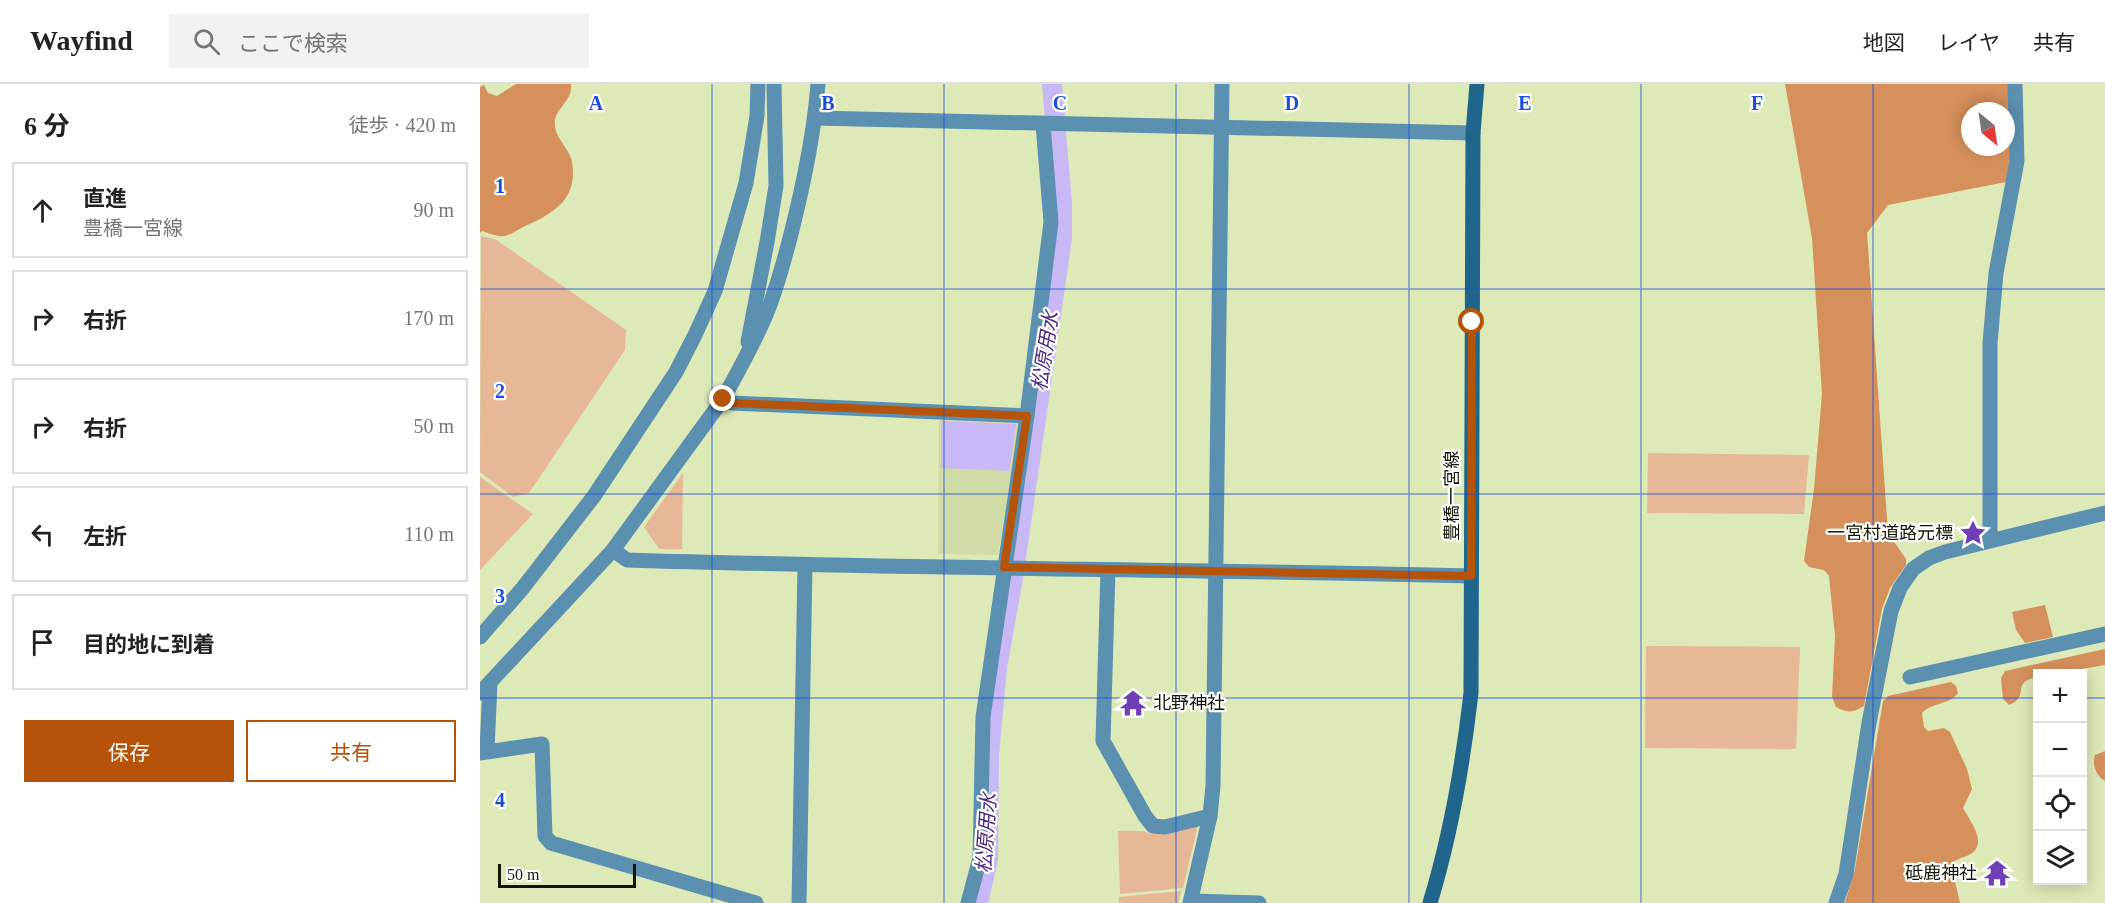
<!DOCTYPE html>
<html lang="ja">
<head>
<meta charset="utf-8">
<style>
  body { margin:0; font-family:"Times New Roman","Noto Sans JP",serif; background:#f2f2f2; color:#222 }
  .controls { position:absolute; right:18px; bottom:18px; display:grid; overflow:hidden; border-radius:0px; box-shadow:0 3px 15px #0003 }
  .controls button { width:54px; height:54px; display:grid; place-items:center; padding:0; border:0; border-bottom:2px solid #e0e0e0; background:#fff; color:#222; font:30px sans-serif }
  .compass { position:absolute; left:1481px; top:18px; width:54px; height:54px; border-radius:50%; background:#fff; box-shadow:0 3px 15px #0003; rotate:151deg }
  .scale { position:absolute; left:18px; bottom:15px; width:138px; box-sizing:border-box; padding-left:6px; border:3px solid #131605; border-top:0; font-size:16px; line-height:21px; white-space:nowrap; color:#131605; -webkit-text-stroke:4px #fff; paint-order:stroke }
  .stop { position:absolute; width:18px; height:18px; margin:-14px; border:4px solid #b45309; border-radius:50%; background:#fff }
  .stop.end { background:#b45309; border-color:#fff; box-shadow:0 2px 6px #0008 }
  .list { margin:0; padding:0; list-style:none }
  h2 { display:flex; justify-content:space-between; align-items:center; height:78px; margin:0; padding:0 24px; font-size:26px }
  h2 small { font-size:20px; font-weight:400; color:#767676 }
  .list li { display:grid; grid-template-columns:39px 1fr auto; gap:18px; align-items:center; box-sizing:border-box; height:96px; margin:0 12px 12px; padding:0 12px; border:2px solid #e0e0e0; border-radius:0px }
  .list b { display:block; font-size:22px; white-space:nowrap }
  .list p { margin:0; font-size:20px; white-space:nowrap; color:#767676 }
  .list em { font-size:20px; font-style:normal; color:#767676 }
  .actions { display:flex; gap:12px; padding:18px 24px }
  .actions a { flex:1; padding:14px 0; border:2px solid #b45309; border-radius:0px; text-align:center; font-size:21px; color:#b45309 }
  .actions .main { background:#b45309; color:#fff }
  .icon { flex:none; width:33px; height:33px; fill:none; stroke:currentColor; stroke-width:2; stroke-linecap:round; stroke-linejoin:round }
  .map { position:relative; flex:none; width:1625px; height:819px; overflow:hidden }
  header { display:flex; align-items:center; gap:36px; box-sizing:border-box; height:84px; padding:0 30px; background:#fff; border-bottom:2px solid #e0e0e0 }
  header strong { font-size:28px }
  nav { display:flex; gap:33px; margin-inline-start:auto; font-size:21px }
  .search { width:420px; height:54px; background:#f2f2f2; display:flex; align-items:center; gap:15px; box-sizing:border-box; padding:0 21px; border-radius:0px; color:#767676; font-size:22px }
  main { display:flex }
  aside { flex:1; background:#fff }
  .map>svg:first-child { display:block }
  .built { fill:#d0dba5 }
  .green { fill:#e6b896 }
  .forest { fill:#d6905b; fill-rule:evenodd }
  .water { fill:#c9b8f6 }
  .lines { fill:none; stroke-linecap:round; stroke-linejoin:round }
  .canal { stroke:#c9b8f6; stroke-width:20 }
  .street { stroke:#5b90b1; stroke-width:15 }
  .secondary { stroke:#1f658c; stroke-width:15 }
  .route { stroke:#b45309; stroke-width:8 }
  .grid { fill:none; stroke:#1d4ed8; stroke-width:1.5; stroke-opacity:0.55 }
  .labels { text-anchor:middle; stroke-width:4.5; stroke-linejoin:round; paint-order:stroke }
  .street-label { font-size:18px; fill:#131605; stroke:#fff }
  .poi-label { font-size:18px; fill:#131605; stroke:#fff; text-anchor:end }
  .water-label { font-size:20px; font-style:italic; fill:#4d2b82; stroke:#fff }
  .grid-label { font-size:20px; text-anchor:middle; font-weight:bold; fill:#1d4ed8; stroke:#fff; stroke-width:4.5; stroke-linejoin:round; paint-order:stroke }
</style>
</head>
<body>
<header>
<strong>Wayfind</strong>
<div class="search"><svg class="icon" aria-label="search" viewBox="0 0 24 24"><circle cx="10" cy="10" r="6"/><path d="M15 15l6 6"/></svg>ここで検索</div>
<nav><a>地図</a><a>レイヤ</a><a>共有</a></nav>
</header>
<main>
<aside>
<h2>6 分<small>徒歩 · 420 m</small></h2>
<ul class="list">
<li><svg class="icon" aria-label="ahead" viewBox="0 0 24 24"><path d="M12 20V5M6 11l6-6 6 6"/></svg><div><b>直進</b><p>豊橋一宮線</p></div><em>90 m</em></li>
<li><svg class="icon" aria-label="right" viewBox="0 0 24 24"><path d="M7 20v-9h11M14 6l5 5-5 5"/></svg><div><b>右折</b></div><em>170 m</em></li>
<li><svg class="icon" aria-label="right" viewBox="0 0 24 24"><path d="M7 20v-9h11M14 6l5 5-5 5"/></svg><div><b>右折</b></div><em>50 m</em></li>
<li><svg class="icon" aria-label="left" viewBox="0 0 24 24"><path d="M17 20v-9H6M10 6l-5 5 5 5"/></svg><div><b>左折</b></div><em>110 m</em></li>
<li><svg class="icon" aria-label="arrive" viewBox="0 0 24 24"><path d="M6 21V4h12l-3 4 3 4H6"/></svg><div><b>目的地に到着</b></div></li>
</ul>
<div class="actions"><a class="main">保存</a><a>共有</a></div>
</aside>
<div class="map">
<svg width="1625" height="819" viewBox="0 0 1625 819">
  <rect width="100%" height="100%" fill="#dee9b8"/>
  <!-- built -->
  <polygon class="built" points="459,335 539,338 518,471 458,470"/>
  <!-- green -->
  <g class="green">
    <polygon points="1,152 15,155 146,246 145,266 49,409 33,413 0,388"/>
    <polygon points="1168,369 1329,371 1324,430 1167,429"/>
    <polygon points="203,389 202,465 179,465 164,443"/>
    <polygon points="0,393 53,430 0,486"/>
    <polygon points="1166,562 1320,563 1316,665 1165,664"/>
    <polygon points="718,741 703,804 640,810 638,747 664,747 670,750"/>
    <polygon points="701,807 698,819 639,819 639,813"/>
  </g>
  <!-- forest -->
  <g class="forest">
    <path d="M36,0h55c2,18 -18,25 -16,41 0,13 15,24 17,37 6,37 -18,51 -47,64 -6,3 -14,9 -21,10 -6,1 -16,-3 -22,-5l-2,2v-146l4,-2 4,8 9,3z"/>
    <path d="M1305,0h223l3,78 -5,20 -118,23 -21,28 21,300 18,26v6l-16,23 -8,21 -18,97c-11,7 -17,7 -28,1l-4,-10 3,-61 -6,-60 -5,-6 -15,-3 -5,-6 10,-72 8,-95 -10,-156zM1490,27h36v36h-36z"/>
    <polygon points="1565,521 1573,553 1545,559 1536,546 1532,528"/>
    <path d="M1625,565v16l-48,8 -19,1 -1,3c-27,5 -6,19 -28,28l-6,-6 -2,-21 4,-7z"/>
    <path d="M1471,598l5,4 2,7c-8,12 -26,9 -36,20l2,14 4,4 16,-3 6,4 17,37 5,20 -9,19c6,12 27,36 6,47 -7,3 -13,4 -18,9l9,39h-115l10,-34 28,-168 5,-5z"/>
    <path d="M1625,667v30c-9,-5 -13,-16 -10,-26z"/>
  </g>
  <!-- water -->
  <polygon class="water" points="461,337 536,340 529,387 461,384"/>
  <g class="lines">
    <!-- canal -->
    <polyline class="canal" points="498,819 508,775 509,671 517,584 533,494 582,154 582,120 572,0"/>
    <!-- street -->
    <g class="street">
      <polyline points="335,34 993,49"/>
      <polyline points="268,258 287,158 296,102 294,0"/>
      <path d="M243,315c15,-27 30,-54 42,-82 11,-25 18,-53 25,-79 13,-51 24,-102 28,-154"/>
      <polyline points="1510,456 1510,259 1516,189 1537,77 1535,0"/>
      <polyline points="133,466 243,315 252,319 547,332"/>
      <polyline points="628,486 623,657 665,732 673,742 685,743 730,732"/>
      <polyline points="0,553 42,505 114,412 196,288 215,251 235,207 266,99 277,32 278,0"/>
      <polyline points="1430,593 1625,550"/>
      <path d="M0,609l133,-143 14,10c281,9 563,9 844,16"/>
      <polyline points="7,666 10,599"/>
      <polyline points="0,669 62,660 65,752 71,759 276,819"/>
      <polyline points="711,817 779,819"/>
      <polyline points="319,819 325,481"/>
      <polyline points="488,819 500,774 503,633 547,332 571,138 563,41"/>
      <polyline points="710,819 730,732 733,702 742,0"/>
      <polyline points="1356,819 1366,790 1389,639 1411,527 1420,504 1433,485 1449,474 1465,468 1625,429"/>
    </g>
    <!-- secondary -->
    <path class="secondary" d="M950,819c21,-69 33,-139 41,-210l2,-560 4,-49"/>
  </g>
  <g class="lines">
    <!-- route -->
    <polyline class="route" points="243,315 252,319 547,332 524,483 991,492 992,238"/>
  </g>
  <!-- grid -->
  <path class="grid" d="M232,0v819M464,0v819M696,0v819M929,0v819M1161,0v819M1393,0v819M0,205h1625M0,410h1625M0,614h1558M1602,614h23"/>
  <!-- icons -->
  <defs>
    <g id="sight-bare" transform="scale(2.07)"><path d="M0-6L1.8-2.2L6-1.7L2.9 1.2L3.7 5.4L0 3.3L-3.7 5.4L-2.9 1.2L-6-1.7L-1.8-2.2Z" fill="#6e3fb7" stroke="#fff" stroke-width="2.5" paint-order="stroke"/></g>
    <g id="temple-bare" transform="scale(2.07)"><path d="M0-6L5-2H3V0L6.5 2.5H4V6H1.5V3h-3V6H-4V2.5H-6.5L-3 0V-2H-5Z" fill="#6e3fb7" stroke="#fff" stroke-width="2.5" paint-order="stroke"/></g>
  </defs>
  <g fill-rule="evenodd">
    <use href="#sight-bare" x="1493" y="449"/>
    <use href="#temple-bare" x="653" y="619"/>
    <use href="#temple-bare" x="1517" y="789"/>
  </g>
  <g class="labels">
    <!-- street labels -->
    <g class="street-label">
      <text transform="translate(972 412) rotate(-90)" y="6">豊橋一宮線</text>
    </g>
    <!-- poi labels -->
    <g class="poi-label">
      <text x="1473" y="455">一宮村道路元標</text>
      <text x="673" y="625" text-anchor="start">北野神社</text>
      <text x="1497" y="795">砥鹿神社</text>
    </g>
    <!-- water labels -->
    <g class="water-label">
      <text transform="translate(565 267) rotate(-81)" y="7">松原用水</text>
      <text transform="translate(506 749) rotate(-86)" y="7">松原用水</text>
    </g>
  </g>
  <g class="grid-label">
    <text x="116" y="26">A</text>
    <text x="348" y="26">B</text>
    <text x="580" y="26">C</text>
    <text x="812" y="26">D</text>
    <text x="1045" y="26">E</text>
    <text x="1277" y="26">F</text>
    <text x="20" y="109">1</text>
    <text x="20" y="314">2</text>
    <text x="20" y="519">3</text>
    <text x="20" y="723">4</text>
  </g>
</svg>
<div class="controls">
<button>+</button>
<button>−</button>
<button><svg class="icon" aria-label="locate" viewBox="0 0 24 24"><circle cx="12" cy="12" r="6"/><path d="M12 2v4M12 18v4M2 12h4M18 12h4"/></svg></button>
<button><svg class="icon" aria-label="layers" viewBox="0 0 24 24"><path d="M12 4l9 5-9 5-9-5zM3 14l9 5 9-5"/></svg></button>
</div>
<svg class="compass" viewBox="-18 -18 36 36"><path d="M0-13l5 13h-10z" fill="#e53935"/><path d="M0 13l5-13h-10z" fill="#767676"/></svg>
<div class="scale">50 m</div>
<div class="stop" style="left:992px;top:238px"></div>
<div class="stop end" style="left:243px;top:315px"></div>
</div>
</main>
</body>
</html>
